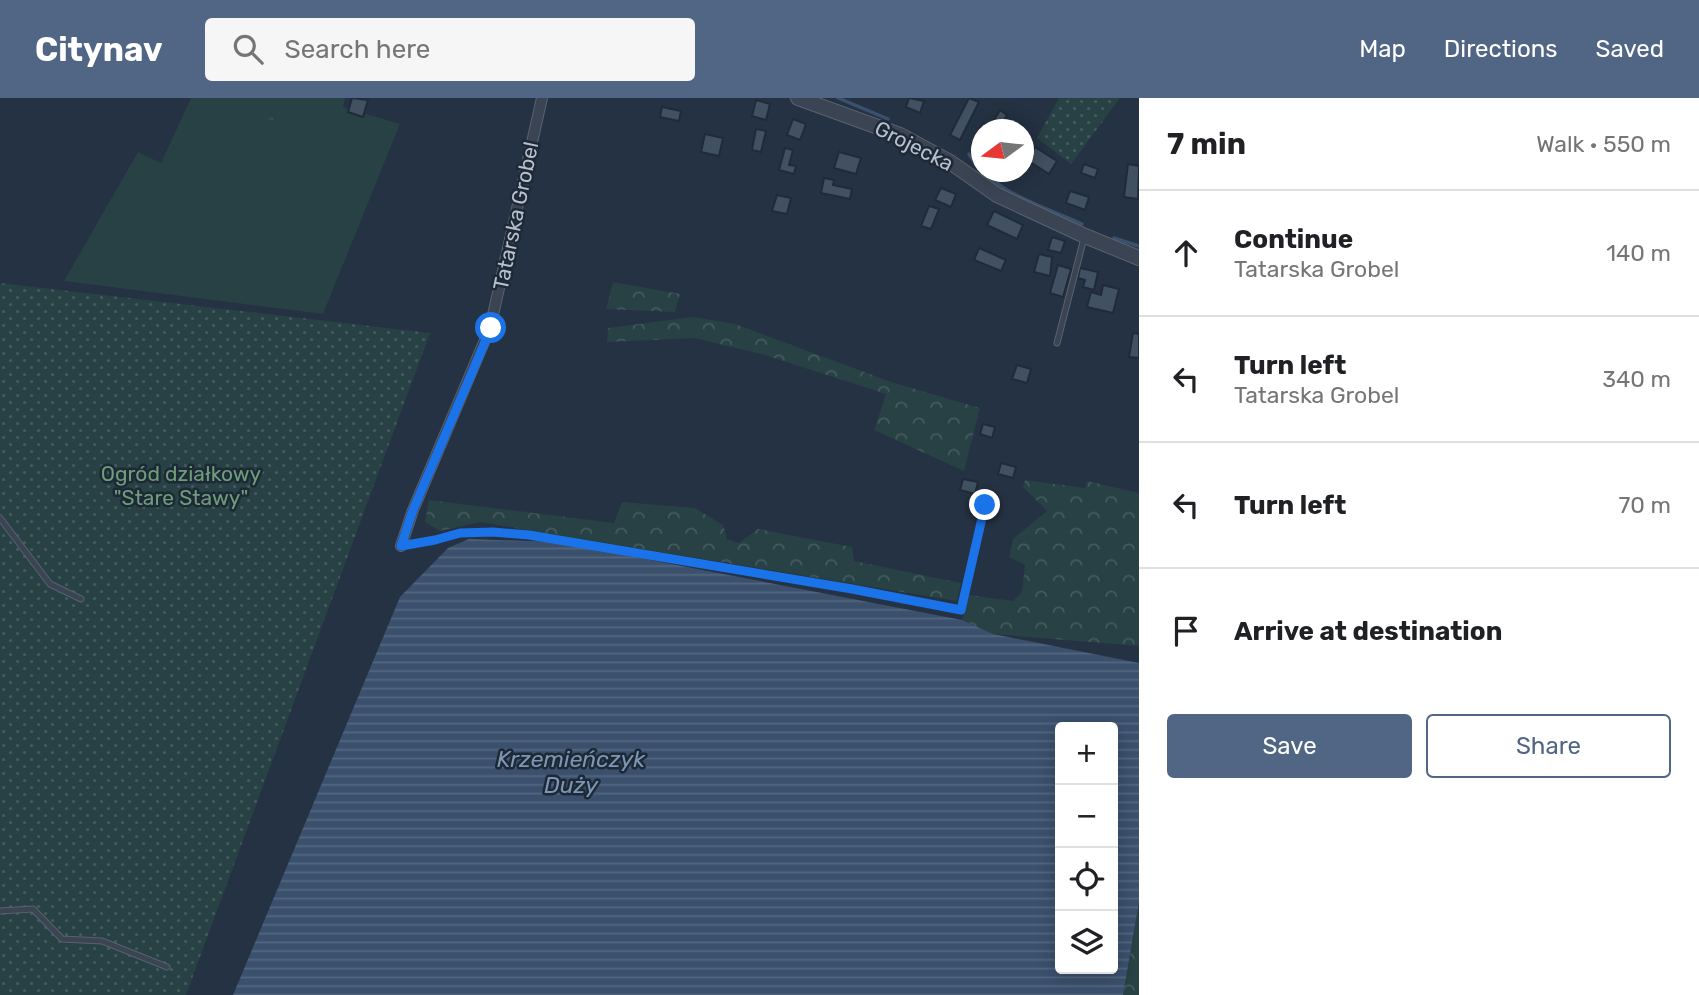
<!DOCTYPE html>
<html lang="en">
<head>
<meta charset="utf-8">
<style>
  body { margin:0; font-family:Rubik,sans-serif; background:#f6f6f6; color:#202124 }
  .controls { position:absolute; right:21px; bottom:21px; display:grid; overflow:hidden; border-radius:7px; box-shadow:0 4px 18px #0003 }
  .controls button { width:63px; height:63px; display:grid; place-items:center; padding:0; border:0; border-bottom:2px solid #e0e0e0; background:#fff; color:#202124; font:35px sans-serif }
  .compass { position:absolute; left:971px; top:21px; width:63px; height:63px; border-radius:50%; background:#fff; box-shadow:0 4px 18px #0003; rotate:255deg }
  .stop { position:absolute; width:21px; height:21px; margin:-16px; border:5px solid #1a73e8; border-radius:50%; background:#fff }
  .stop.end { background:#1a73e8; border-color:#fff; box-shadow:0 2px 7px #0008 }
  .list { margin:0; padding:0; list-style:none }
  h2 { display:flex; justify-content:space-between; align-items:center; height:91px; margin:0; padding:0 28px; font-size:30px }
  h2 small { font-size:23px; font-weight:400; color:#757577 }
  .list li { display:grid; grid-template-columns:46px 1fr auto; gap:21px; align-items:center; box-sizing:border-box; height:126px; padding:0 28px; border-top:2px solid #e0e0e0 }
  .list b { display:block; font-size:26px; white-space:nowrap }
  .list p { margin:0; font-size:23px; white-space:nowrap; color:#757577 }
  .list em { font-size:23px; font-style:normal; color:#757577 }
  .actions { display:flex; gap:14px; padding:21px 28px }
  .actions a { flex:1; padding:16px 0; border:2px solid #516685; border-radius:7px; text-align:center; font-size:24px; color:#516685 }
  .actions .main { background:#516685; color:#fff }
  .icon { flex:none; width:38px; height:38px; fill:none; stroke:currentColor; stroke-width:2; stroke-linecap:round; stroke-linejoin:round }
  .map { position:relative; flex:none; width:1139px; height:897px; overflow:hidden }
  header { display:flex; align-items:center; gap:42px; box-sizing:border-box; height:98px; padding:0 35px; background:#516685; color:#fff }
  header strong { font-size:33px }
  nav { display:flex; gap:38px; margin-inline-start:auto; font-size:24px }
  .search { width:490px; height:63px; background:#f6f6f6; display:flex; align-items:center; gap:18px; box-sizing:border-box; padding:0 24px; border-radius:7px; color:#757577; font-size:26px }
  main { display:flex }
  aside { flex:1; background:#fff }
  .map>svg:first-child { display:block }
  .grass { fill:#274144 }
  .forest { fill:url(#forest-crowns) }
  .park { fill:url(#park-dots) }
  .water { fill:url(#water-rules); fill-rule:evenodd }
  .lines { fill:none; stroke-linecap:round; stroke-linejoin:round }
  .stream { stroke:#3a506c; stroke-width:3.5 }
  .building { fill:#415162; stroke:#202b3a; stroke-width:2 }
  .service-casing { stroke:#586270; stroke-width:7 }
  .minor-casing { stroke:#586270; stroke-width:12 }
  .tertiary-casing { stroke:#586270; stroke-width:16 }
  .service { stroke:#3a4452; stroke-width:5 }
  .minor { stroke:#3a4452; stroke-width:10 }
  .tertiary { stroke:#3a4452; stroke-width:14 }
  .route { stroke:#1a73e8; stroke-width:9 }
  .labels { text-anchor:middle; stroke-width:5; stroke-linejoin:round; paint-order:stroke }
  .street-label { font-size:21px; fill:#b7c0cc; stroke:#1e2938 }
  .park-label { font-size:21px; fill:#6d9e77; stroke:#1e2938 }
  .water-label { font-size:23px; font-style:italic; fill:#7d96b4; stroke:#1e2938 }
</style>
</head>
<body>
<header>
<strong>Citynav</strong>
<div class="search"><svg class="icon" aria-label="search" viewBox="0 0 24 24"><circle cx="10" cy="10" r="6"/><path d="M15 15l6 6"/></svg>Search here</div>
<nav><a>Map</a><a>Directions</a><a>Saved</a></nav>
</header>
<main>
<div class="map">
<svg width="1139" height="897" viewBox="0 0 1139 897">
  <defs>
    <pattern id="forest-crowns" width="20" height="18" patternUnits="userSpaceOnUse" patternTransform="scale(1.75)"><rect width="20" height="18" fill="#274144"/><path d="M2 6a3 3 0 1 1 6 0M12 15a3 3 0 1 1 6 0" fill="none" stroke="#445b5e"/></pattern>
    <pattern id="park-dots" width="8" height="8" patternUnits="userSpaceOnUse" patternTransform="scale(1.75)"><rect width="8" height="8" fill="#274144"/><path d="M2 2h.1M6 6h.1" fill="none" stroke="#445b5e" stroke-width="1.8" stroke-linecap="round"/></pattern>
    <pattern id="water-rules" width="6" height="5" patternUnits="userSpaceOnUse" patternTransform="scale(1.75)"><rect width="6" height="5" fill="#3a506c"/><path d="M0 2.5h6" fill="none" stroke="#546780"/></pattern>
  </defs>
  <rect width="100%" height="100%" fill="#253243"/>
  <!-- grass -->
  <polygon class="grass" points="191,0 345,0 343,9 400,26 323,216 64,183 138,54 161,65"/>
  <!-- forest -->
  <g class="forest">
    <polygon points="262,0 280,0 273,22 258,19"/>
    <polygon points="613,184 680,196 675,214 606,211"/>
    <polygon points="693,219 735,226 891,284 980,310 964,373 874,332 886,296 761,256 694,240 607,244 608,230"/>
    <polygon points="1025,382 1085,390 1087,383 1139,395 1139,548 993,536 962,522 969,497 1013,503 1022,494 1025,467 1009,459 1013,441 1047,413 1023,389"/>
    <polygon points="429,402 614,425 622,404 695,410 723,427 727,441 739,445 758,431 852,449 854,463 961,485 957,503 480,424 440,433 425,424"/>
    <polygon points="1139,804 1139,897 1123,897"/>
  </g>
  <!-- park -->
  <g class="park">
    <polygon points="1059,0 1120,0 1071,66 1037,40"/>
    <polygon points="0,185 430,235 186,897 0,897"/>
  </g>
  <!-- water -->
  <path class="water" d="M469,441l88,3 405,78 31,14 146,29v239l-16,93h-890l167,-398 48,-49zM1060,629h53v242h-53z"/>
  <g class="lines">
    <!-- stream -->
    <g class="stream">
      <polyline points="838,0 888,21"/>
      <path d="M969,56c23,39 74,52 113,70"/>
      <polyline points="1114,140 1139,148"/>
    </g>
  </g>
  <!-- building -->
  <g class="building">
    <polygon points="352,0 368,2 363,19 348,14"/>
    <polygon points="909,0 924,3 920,15 906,9"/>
    <polygon points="969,0 979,4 960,42 950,37"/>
    <polygon points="756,2 770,6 766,22 752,18"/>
    <polygon points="662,9 681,13 679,23 660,19"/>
    <polygon points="1000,12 1007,17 999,32 994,32 990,29"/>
    <polygon points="793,21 806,26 800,42 787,37"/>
    <polygon points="983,25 994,32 982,32 982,41 976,37"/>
    <polygon points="756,31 766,33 761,54 752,52"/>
    <polygon points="705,36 723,40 719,58 701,54"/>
    <polygon points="1035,49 1057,63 1049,76 1027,62"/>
    <polygon points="785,50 793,52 789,67 796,68 794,76 779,72"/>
    <polygon points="839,54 861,60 856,76 834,70"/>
    <polygon points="1084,66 1098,71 1095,80 1081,75"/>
    <polygon points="1128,66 1139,68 1138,101 1124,99"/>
    <polygon points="824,80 834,82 833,87 852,91 850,101 821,95"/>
    <polygon points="941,90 956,96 951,109 935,102"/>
    <polygon points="1070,93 1089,99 1085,112 1066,105"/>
    <polygon points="777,97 791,100 787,116 772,113"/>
    <polygon points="929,108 939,111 931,131 921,128"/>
    <polygon points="994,113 1023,127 1017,141 987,127"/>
    <polygon points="1052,139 1065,143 1061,155 1048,152"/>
    <polygon points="979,150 1006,162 1001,173 974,162"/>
    <polygon points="1039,156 1052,159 1050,178 1034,174"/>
    <polygon points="1058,167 1071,171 1063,199 1050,195"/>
    <polygon points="1080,170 1098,174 1094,192 1083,189 1085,182 1078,180"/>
    <polygon points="1103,187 1119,191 1113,215 1087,209 1091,194 1101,197"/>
    <polygon points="1133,235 1139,236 1139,260 1129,259"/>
    <polygon points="1017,267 1031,271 1027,285 1012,281"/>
    <polygon points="983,326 995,329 992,340 980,336"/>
    <polygon points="1001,365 1016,369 1013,380 998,376"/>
    <polygon points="963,381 978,384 975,396 960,392"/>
  </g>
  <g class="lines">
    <!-- service casing -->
    <g class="service-casing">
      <g id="service">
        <polyline points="1057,245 1084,140"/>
        <polyline points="0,420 50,486 81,501"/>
        <polyline points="401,448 435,442 460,435 493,434 529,437 852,491 961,512 985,407"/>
        <polyline points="0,813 33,811 62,841 102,843 167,869"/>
      </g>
    </g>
    <!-- minor casing -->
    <g class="minor-casing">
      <polyline id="minor" points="401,448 413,412 490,230 542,0"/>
    </g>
    <!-- tertiary casing -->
    <g class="tertiary-casing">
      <polyline id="tertiary" points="798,0 900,37 950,64 997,97 1085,138 1139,160"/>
    </g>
    <!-- service -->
    <use href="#service" class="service"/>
    <!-- minor -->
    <use href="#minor" class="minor"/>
    <!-- tertiary -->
    <use href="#tertiary" class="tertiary"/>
  </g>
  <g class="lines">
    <!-- route -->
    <polyline class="route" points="491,230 413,412 401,448 435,442 460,435 493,434 529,437 852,491 961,512 985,407"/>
  </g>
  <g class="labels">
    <!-- street labels -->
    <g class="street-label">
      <text transform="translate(914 48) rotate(27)" y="7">Grojecka</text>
      <text transform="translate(516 118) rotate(-78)" y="7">Tatarska Grobel</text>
    </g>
    <!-- park labels -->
    <g class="park-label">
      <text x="181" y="383">Ogród działkowy<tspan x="181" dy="24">"Stare Stawy"</tspan></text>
    </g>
    <!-- water labels -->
    <g class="water-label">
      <text x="571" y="669">Krzemieńczyk<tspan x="571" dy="26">Duży</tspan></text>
    </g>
  </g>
</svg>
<div class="controls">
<button>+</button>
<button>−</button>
<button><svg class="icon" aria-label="locate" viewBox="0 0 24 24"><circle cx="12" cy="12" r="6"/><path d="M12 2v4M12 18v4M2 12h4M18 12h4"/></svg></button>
<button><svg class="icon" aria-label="layers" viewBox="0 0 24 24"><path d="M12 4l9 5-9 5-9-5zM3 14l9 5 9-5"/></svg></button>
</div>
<svg class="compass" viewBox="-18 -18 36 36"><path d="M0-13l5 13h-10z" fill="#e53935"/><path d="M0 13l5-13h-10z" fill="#757577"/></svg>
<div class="stop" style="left:491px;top:230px"></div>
<div class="stop end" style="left:985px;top:407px"></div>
</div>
<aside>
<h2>7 min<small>Walk · 550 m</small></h2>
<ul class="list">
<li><svg class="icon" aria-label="ahead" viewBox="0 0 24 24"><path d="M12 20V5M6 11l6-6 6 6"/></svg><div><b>Continue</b><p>Tatarska Grobel</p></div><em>140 m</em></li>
<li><svg class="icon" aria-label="left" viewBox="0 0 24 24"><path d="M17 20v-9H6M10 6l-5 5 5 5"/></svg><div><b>Turn left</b><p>Tatarska Grobel</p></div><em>340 m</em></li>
<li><svg class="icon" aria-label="left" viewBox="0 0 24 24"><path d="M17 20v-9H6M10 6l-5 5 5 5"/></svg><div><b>Turn left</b></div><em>70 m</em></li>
<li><svg class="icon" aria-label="arrive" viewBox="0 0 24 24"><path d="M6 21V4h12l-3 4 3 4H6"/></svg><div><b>Arrive at destination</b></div></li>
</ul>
<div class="actions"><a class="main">Save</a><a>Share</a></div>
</aside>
</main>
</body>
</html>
